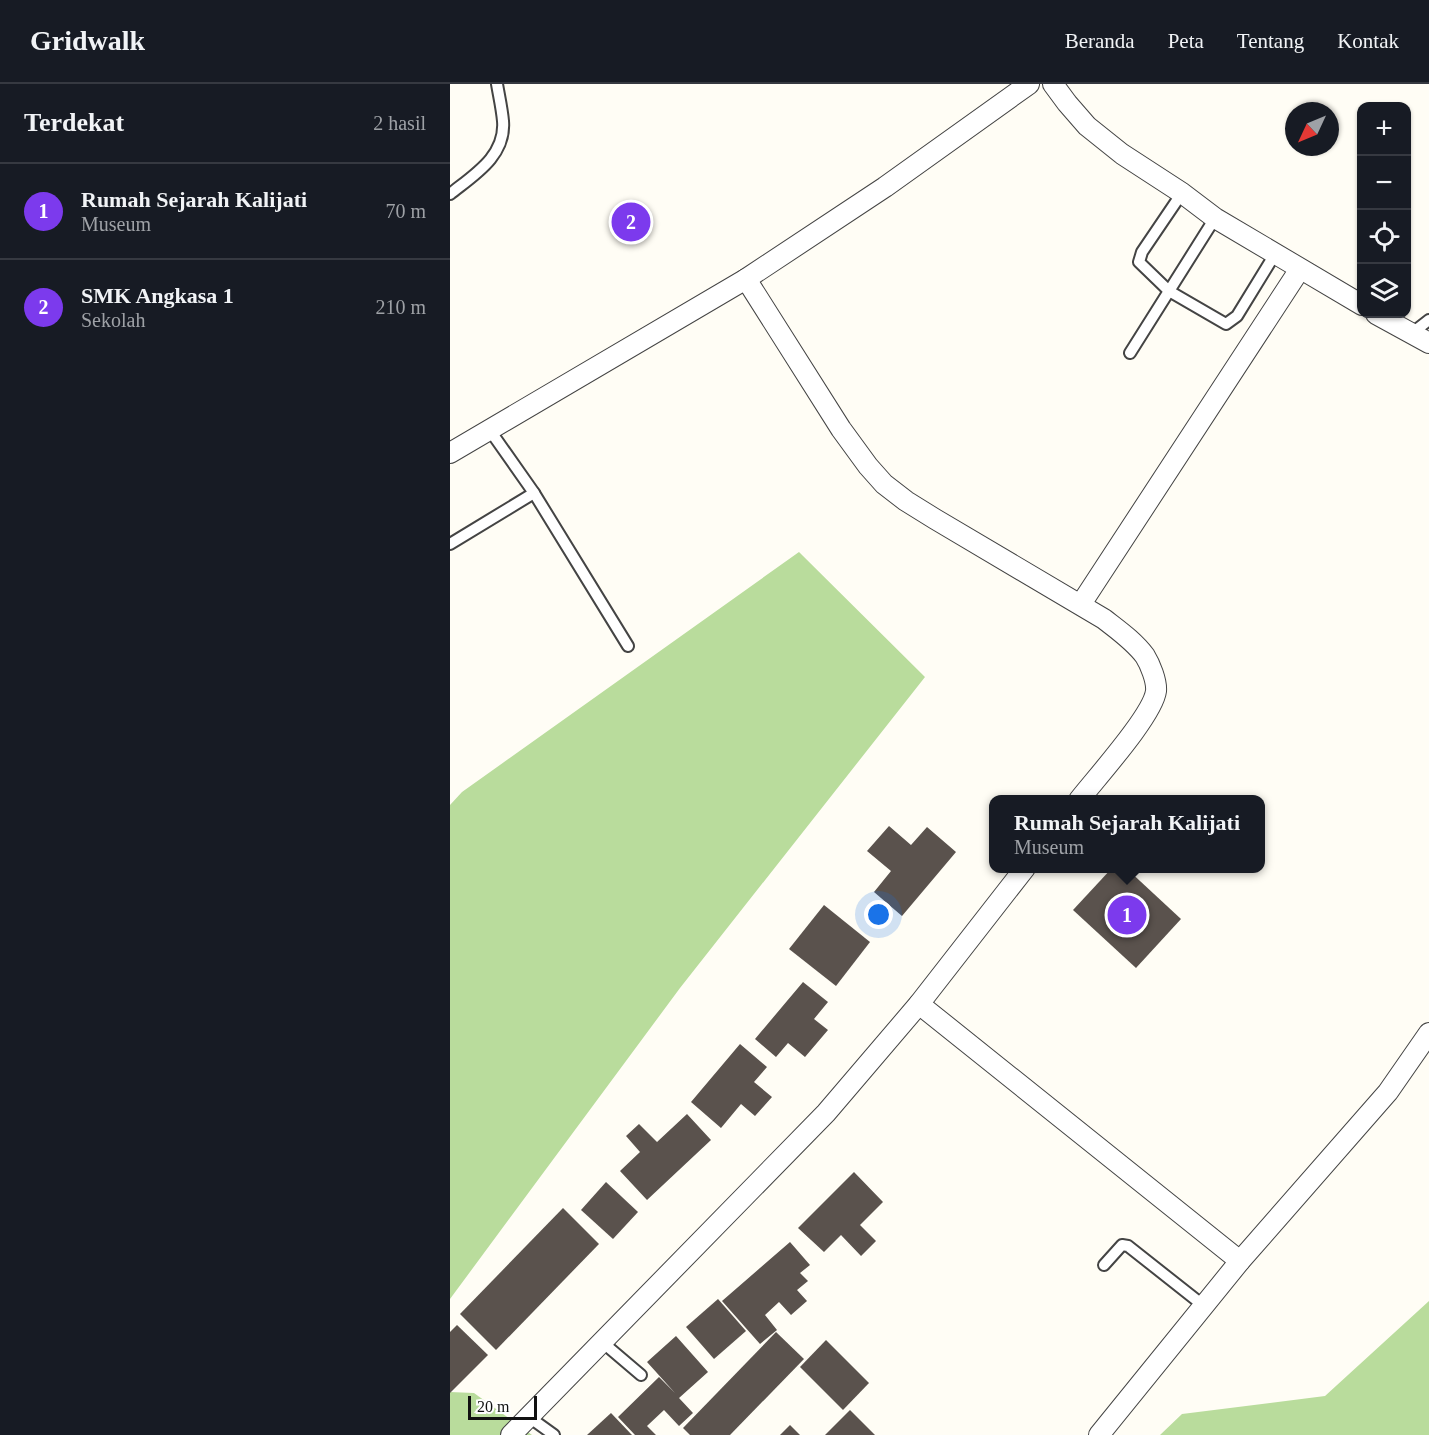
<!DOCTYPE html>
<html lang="id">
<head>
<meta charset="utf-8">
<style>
  body { margin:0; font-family:Georgia,serif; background:#242831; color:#f1f3f6 }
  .controls { position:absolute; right:18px; top:18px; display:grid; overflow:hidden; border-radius:12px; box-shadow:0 2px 4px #0004 }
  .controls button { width:54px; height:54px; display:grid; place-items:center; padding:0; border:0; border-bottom:2px solid #363941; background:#171b24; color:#f1f3f6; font:30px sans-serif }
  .compass { position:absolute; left:835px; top:18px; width:54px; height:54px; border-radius:50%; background:#171b24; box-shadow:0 2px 4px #0004; rotate:226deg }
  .scale { position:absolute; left:18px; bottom:15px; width:69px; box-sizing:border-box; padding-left:6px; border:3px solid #111; border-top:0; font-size:16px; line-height:21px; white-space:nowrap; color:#111; -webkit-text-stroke:4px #fff; paint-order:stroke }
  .you { position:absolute; left:429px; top:831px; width:21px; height:21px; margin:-15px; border:4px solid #fff; border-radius:50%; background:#1a73e8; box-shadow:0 0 0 9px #1a73e833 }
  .badge { display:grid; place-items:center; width:39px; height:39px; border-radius:50%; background:#7c3aed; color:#fff; font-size:20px; font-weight:700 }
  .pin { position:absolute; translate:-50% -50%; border:3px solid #fff; box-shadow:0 2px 6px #0006 }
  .popup { position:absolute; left:539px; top:711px; width:276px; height:78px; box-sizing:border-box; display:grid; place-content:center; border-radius:12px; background:#171b24; filter:drop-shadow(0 2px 4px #0005); font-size:20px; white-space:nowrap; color:#9ea1a6 }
  .popup b { font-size:22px; color:#f1f3f6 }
  .popup::after { content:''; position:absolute; left:50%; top:100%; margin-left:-12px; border:12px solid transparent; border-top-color:#171b24 }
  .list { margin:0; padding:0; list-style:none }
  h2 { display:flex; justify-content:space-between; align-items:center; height:78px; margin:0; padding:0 24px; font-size:26px }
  h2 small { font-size:20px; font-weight:400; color:#9ea1a6 }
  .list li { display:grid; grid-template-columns:39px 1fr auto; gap:18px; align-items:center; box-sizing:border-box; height:96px; padding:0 24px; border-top:2px solid #363941 }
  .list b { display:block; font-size:22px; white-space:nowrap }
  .list p { margin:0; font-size:20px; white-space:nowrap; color:#9ea1a6 }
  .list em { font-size:20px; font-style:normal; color:#9ea1a6 }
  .icon { flex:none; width:33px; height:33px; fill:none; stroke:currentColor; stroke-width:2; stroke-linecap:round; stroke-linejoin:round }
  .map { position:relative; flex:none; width:979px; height:1351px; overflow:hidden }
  header { display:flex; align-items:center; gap:36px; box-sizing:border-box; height:84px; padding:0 30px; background:#171b24; border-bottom:2px solid #363941 }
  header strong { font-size:28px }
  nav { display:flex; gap:33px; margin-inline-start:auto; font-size:21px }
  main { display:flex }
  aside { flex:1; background:#171b24 }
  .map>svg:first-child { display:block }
  .forest { fill:#b9dc9c }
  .building { fill:#5a524d }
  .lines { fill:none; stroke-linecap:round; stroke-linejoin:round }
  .service-casing { stroke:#444; stroke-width:14 }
  .minor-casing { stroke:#444; stroke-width:22 }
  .service { stroke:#fff; stroke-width:10 }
  .minor { stroke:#fff; stroke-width:20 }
</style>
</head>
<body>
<header>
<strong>Gridwalk</strong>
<nav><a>Beranda</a><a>Peta</a><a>Tentang</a><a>Kontak</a></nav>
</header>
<main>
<aside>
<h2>Terdekat<small>2 hasil</small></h2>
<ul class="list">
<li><span class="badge">1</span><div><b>Rumah Sejarah Kalijati</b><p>Museum</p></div><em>70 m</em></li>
<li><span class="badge">2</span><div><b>SMK Angkasa 1</b><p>Sekolah</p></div><em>210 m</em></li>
</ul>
</aside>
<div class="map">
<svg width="979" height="1351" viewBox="0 0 979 1351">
  <rect width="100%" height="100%" fill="#fffdf5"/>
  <!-- forest -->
  <g class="forest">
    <polygon points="349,468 475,593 230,904 0,1215 0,721 12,708"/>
    <polygon points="979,1217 979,1351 710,1351 732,1330 875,1312"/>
    <polygon points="0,1308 24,1309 82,1351 0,1351"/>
  </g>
  <!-- building -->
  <g class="building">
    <polygon points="439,742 461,761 477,743 506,768 452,832 424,808 441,787 417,767"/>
    <polygon points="662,784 676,784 731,835 686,884 623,826"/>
    <polygon points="374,821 420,858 386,902 339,865"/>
    <polygon points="353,898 378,918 364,935 378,946 355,973 338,959 326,973 305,955"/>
    <polygon points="290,960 317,983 304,998 322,1013 305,1032 291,1020 271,1044 241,1018"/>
    <polygon points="237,1030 261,1056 197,1116 170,1087 190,1068 176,1052 189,1040 207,1058"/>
    <polygon points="404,1088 433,1118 410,1141 426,1157 411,1172 391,1151 374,1168 348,1144"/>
    <polygon points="156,1098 188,1128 163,1155 131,1126"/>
    <polygon points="113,1124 149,1160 46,1266 10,1230"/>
    <polygon points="340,1158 360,1181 350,1189 358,1197 347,1206 357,1217 341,1231 329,1218 315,1231 327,1246 310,1260 272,1217"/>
    <polygon points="268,1215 296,1247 264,1275 236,1243"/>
    <polygon points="7,1241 38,1271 0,1309 0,1248"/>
    <polygon points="326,1248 354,1275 280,1351 240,1351 233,1344"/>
    <polygon points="226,1252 258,1288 229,1314 243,1329 229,1342 214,1326 197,1342 206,1351 185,1351 168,1333 209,1293 225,1309 197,1278"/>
    <polygon points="376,1256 419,1299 393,1326 350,1283"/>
    <polygon points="400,1326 425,1351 375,1351"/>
    <polygon points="161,1329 182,1351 137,1351"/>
    <polygon points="340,1341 350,1351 330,1351"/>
  </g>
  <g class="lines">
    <!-- service casing -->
    <g class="service-casing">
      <g id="service">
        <polyline points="732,109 692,168 689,178 719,207 776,240 787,232 825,170"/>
        <path d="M0,110c24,-19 56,-38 53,-73 -1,-12 -4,-25 -6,-37"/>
        <polyline points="961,250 979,236"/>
        <polyline points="680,269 765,134"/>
        <polyline points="39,345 84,409 178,562"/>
        <polyline points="0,460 84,409"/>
        <polyline points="654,1181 672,1161 678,1162 754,1222"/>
        <polyline points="151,1257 191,1291"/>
        <polyline points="79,1333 104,1351"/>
      </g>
    </g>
    <!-- minor casing -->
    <g class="minor-casing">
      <g id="minor">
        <polyline points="603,0 617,19 637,42 672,70 732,109 765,134 912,221"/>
        <path d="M296,195l95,150 27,37 16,18 22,17 29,18 169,100c14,11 30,22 41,37 5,8 12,25 11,35 -3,24 -59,86 -77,109"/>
        <polyline points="926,230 979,259"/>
        <polyline points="0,369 296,195 435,103 579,0"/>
        <polyline points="631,520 850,185"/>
        <polyline points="469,920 790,1177"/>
        <polyline points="61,1351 376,1029 469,920 575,784"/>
        <polyline points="649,1351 790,1177 938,1008 979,949"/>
      </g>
    </g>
    <!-- service -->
    <use href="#service" class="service"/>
    <!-- minor -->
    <use href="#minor" class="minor"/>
  </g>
</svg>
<div class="controls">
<button>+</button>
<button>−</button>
<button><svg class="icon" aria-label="locate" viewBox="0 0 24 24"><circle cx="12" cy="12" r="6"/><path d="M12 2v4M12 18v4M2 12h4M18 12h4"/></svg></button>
<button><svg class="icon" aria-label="layers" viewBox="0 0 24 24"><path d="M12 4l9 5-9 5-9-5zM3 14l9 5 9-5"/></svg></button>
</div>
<svg class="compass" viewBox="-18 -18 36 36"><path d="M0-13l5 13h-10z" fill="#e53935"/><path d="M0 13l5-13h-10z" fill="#9ea1a6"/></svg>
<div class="scale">20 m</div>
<div class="you"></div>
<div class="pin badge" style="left:677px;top:831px">1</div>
<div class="popup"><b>Rumah Sejarah Kalijati</b>Museum</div>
<div class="pin badge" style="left:181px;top:138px">2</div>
</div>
</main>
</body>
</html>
